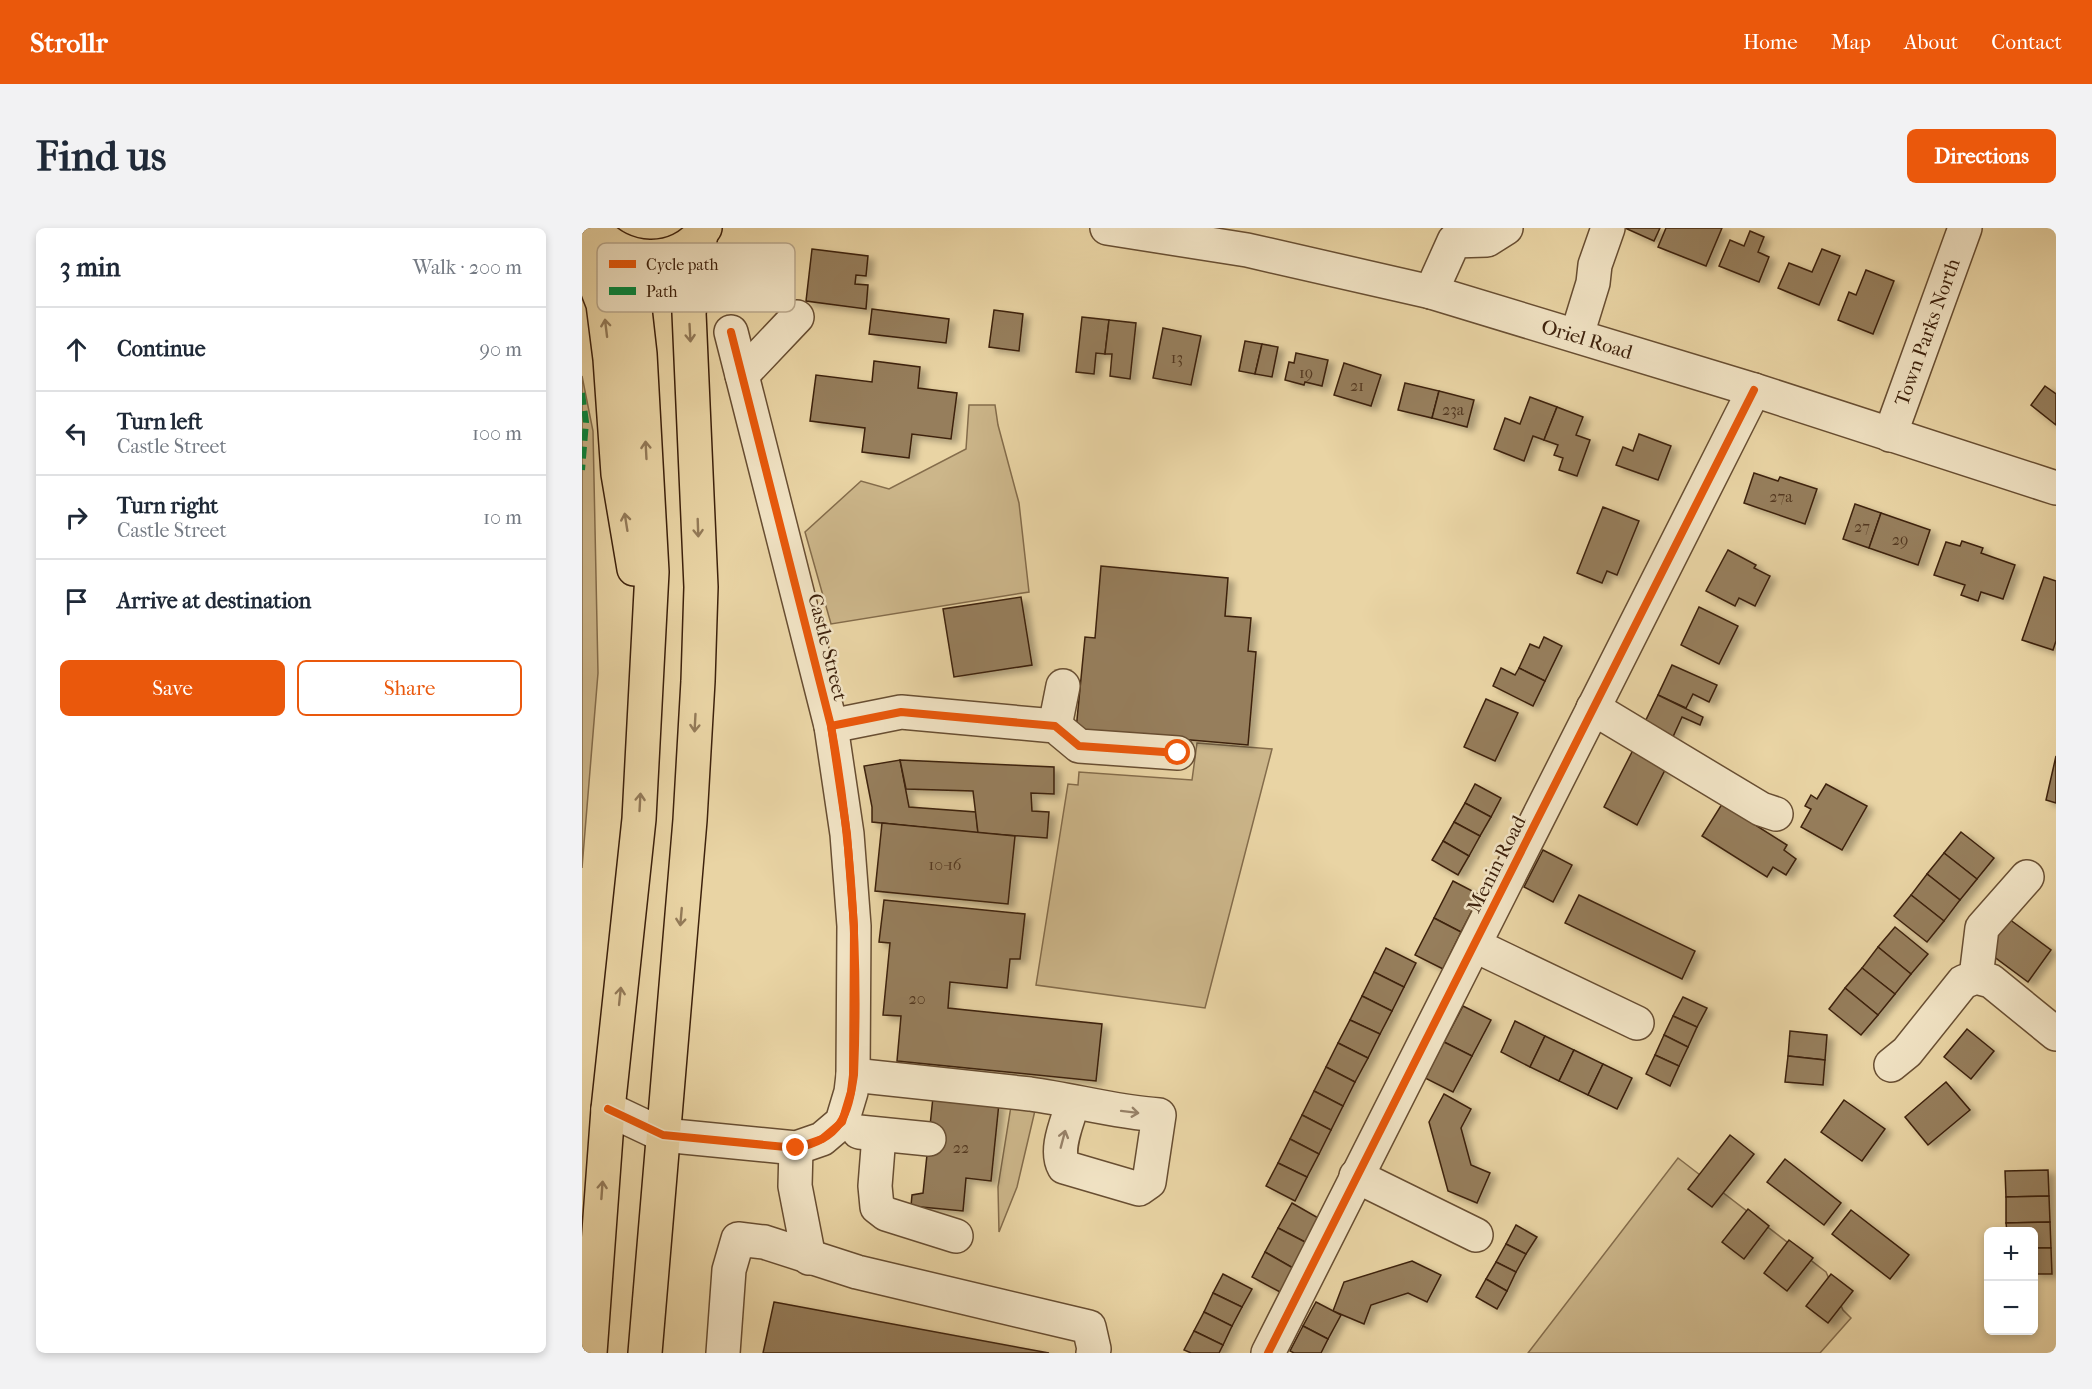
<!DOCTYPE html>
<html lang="en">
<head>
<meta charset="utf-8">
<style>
  body { margin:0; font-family:"IM FELL French Canon",serif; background:#f2f2f3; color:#1f2937 }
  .controls { position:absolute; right:18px; bottom:18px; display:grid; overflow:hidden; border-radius:9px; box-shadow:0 3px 9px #0003 }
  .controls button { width:54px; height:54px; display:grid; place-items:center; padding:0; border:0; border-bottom:2px solid #e0e1e3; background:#fff; color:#1f2937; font:30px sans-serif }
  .stop { position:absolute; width:18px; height:18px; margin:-14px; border:4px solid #ea580c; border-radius:50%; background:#fff }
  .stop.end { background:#ea580c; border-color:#fff; box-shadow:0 2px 6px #0008 }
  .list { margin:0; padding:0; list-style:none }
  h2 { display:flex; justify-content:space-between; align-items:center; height:78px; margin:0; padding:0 24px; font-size:26px }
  h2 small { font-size:20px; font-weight:400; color:#747a83 }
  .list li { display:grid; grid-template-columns:39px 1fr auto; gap:18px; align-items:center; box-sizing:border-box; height:84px; padding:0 24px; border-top:2px solid #e0e1e3 }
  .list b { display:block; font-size:22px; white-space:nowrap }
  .list p { margin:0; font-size:20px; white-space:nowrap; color:#747a83 }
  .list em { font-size:20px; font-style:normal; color:#747a83 }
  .actions { display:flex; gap:12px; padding:18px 24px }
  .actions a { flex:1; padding:14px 0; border:2px solid #ea580c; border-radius:9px; text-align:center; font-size:21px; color:#ea580c }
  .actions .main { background:#ea580c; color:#fff }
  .icon { flex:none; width:33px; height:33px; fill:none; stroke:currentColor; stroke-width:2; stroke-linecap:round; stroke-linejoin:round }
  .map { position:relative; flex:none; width:1474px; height:1125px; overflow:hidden; border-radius:9px }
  header { display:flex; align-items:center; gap:36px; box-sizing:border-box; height:84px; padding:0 30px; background:#ea580c; color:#fff }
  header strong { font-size:28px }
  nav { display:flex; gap:33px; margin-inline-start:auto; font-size:21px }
  .intro { display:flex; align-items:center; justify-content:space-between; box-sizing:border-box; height:144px; padding:0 36px }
  h1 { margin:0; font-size:42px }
  .button { padding:15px 27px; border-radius:9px; background:#ea580c; color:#fff; font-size:21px; font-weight:700 }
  main { display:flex; gap:36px; padding:0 36px }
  aside { flex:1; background:#fff; border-radius:9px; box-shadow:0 3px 9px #0003 }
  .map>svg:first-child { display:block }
  .green { fill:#ccb68a; stroke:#846c4b; stroke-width:1.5 }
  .building { fill:#967e5b; stroke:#3d210c; stroke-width:1.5; filter:url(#shadow) }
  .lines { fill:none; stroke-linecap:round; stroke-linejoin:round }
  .minor-casing { stroke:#684e32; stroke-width:36 }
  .highway-casing { stroke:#3d210c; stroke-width:36 }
  .minor { stroke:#f1e3c4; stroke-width:33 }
  .highway { stroke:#e9d4a4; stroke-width:33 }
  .quiet { stroke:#00873e; stroke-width:6; stroke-dasharray:12 6; stroke-linecap:butt }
  .cycleway-casing { stroke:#f1e3c4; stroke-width:11 }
  .cycleway { stroke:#e8590c; stroke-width:8 }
  .oneway { stroke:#937a58 }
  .oneway2 { stroke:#978268 }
  .route { stroke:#ea580c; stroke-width:8 }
  .labels { text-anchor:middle; stroke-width:5; stroke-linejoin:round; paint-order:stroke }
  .number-label { font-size:16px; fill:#533820 }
  .street-label { font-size:20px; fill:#3d210c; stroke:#f1e3c4 }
  .key { fill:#f1e3c4; stroke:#bba98d; stroke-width:1.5 }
  .key-label { font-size:16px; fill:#3d210c }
</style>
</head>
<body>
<header>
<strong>Strollr</strong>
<nav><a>Home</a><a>Map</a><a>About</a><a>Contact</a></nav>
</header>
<div class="intro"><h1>Find us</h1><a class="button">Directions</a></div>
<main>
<aside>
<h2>3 min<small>Walk · 200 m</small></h2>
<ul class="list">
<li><svg class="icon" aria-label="ahead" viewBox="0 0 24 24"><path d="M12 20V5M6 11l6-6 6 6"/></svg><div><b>Continue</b></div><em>90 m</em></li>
<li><svg class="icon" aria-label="left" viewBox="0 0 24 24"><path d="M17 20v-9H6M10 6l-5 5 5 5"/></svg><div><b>Turn left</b><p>Castle Street</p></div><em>100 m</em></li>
<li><svg class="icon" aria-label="right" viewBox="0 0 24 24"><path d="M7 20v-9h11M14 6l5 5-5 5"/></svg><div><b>Turn right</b><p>Castle Street</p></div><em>10 m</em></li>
<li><svg class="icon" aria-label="arrive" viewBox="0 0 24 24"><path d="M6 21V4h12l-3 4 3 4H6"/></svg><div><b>Arrive at destination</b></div></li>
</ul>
<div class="actions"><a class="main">Save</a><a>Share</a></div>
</aside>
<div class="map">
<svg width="1474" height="1125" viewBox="0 0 1474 1125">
  <defs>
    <filter id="shadow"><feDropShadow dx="6" dy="4" stdDeviation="3" flood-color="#0004"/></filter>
  </defs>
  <rect width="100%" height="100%" fill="#e9d4a4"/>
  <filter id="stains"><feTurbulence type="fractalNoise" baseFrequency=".00333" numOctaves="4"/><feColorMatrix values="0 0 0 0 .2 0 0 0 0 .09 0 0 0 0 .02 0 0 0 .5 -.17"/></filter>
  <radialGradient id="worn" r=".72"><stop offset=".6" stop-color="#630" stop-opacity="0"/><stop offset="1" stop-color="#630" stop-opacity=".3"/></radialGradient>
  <!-- green -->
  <g class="green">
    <polygon points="0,148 11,203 16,445 0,640"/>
    <polygon points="387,177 413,177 416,197 437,275 447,364 249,396 223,304 279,253 307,261 384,221"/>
    <polygon points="615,515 690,521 623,780 454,757 486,556 496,557 497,544 610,552"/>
    <polygon points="430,872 455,874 435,959 417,1004 416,959"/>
    <polygon points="1096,930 1244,1044 1261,1082 1269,1090 1238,1125 946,1125"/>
  </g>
  <!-- building -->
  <g class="building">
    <polygon points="1043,0 1078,0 1072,13"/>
    <polygon points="1084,0 1140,0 1124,38 1076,19"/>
    <polygon points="1168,3 1182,9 1176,24 1187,29 1177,54 1137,38 1148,12 1162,18"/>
    <polygon points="230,21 286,28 284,48 274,47 273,56 286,57 284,81 224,73"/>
    <polygon points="1240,21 1258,28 1237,77 1196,60 1207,35 1230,44"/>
    <polygon points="1284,42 1312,53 1291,106 1256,92 1267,64 1274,67"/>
    <polygon points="290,81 367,91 364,115 287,106"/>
    <polygon points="412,82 441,86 437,123 407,119"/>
    <polygon points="500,89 527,92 523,126 514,125 512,146 494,144"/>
    <polygon points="527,92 554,95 548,151 528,148 530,126 523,126"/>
    <polygon points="581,100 619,108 609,157 571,150"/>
    <polygon points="663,113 680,116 673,146 657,143"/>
    <polygon points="680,116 696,119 690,149 673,146"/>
    <polygon points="714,125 746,132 740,158 723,154 722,157 703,152 707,134 712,135"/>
    <polygon points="292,133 338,139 336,160 375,165 369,211 330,206 327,230 280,224 283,200 228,193 234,147 290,154"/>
    <polygon points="762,135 799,147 789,178 752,167"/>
    <polygon points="823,155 857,163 850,190 816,182"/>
    <polygon points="1463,158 1474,166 1474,197 1449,177"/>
    <polygon points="857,163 892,172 885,199 850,190"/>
    <polygon points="948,169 975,179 962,212 951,208 942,233 912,221 923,190 938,196"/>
    <polygon points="975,179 1001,189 994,207 1008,212 995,248 977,242 981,230 972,227 976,217 962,212"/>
    <polygon points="1057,206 1089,218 1076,252 1034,237 1041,219 1051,223"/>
    <polygon points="1172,245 1196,253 1198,249 1235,261 1223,296 1162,275"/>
    <polygon points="1273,276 1299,285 1287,320 1261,311"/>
    <polygon points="1021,279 1057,293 1035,347 1025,343 1020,355 995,345"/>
    <polygon points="1299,285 1348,302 1336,337 1287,320"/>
    <polygon points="1380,313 1401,320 1399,325 1433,337 1421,371 1399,364 1396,373 1379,367 1383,357 1352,347 1364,314 1378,318"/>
    <polygon points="1146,322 1174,337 1172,340 1188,348 1173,378 1157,370 1153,378 1124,363"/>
    <polygon points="519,338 646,350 643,388 669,390 666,423 674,424 666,517 494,502 503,409 513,410"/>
    <polygon points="1462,349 1474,353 1474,413 1471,422 1440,412"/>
    <polygon points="439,369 450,437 372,449 361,381"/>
    <polygon points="1117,379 1156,398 1137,436 1099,417"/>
    <polygon points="962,409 980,418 963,453 937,440 948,416 957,420"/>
    <polygon points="1090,437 1135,457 1127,474 1111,466 1104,480 1076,467"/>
    <polygon points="919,440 933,447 937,440 963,453 951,478 911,458"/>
    <polygon points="1076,467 1121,489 1118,497 1100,489 1090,511 1061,498"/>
    <polygon points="904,471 936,485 913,533 882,519"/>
    <polygon points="1051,522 1084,540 1055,597 1022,579"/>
    <polygon points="1474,528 1474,575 1464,572"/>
    <polygon points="318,532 327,579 394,584 396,605 290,594 290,579 282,538"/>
    <polygon points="318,532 472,539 472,566 449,565 450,583 467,584 465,610 396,605 391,563 324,561"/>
    <polygon points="893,556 919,570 909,589 883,575"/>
    <polygon points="1244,556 1285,578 1260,622 1219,599 1229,581 1223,578 1229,567 1235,571"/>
    <polygon points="883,575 909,589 898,608 872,594"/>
    <polygon points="1140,576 1205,617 1202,622 1214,631 1204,647 1191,639 1185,649 1120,608"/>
    <polygon points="872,594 898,608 887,628 861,613"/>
    <polygon points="300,595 433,608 426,676 293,663"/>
    <polygon points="1379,604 1412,630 1395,651 1362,625"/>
    <polygon points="861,613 887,628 876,647 850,632"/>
    <polygon points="961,622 990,637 971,674 942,659"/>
    <polygon points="1362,625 1395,651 1378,672 1345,646"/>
    <polygon points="1345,646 1378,672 1362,693 1329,667"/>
    <polygon points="871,653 898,667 879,704 852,690"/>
    <polygon points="997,667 1113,723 1100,751 983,695"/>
    <polygon points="1329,667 1362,693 1345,714 1312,688"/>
    <polygon points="302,672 443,686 438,731 428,731 425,760 368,754 366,780 520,796 514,853 315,833 319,788 301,787 308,715 297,714"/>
    <polygon points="852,690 879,704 861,741 833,727"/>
    <polygon points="1427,691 1469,722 1446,754 1403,722"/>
    <polygon points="1313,699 1346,726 1329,746 1296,719"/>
    <polygon points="1296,719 1329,746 1313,766 1280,740"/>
    <polygon points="804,720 834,735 822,759 792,744"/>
    <polygon points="1280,740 1313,766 1296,787 1263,760"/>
    <polygon points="792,744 822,759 810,783 780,768"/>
    <polygon points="1263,760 1296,787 1279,807 1247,781"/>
    <polygon points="780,768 810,783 798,806 768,792"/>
    <polygon points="1101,769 1125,780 1115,799 1091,788"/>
    <polygon points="881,778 909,792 890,828 862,814"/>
    <polygon points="1091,788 1115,799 1106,819 1082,807"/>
    <polygon points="768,792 798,806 786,830 756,815"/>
    <polygon points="933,793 963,808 948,839 919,824"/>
    <polygon points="1385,801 1412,823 1389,851 1362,829"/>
    <polygon points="1208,803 1245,807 1243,832 1206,828"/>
    <polygon points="1082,807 1106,819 1097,838 1073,827"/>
    <polygon points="963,808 992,822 977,853 948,839"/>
    <polygon points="862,814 890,828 871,864 843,850"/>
    <polygon points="756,815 786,830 773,854 744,839"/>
    <polygon points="992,822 1021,836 1006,867 977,853"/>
    <polygon points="1073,827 1097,838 1088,858 1064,846"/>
    <polygon points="1206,828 1243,832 1241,857 1203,854"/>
    <polygon points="1021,836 1050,850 1035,881 1006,867"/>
    <polygon points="744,839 773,854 761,878 732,863"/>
    <polygon points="1364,854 1388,882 1346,917 1323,889"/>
    <polygon points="732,863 761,878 749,902 720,887"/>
    <polygon points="862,866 889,881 879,900 889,937 908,945 895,975 866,963 847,894"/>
    <polygon points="351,869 417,875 409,953 384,950 381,983 329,978 330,967 341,965"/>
    <polygon points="1262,872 1303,901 1280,933 1239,904"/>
    <polygon points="720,887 749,902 737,926 708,911"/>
    <polygon points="1148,907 1172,926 1130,979 1106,961"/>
    <polygon points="708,911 737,926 725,949 696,935"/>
    <polygon points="1203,931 1259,975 1242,997 1185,954"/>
    <polygon points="696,935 725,949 713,973 684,958"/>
    <polygon points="1466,942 1467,968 1424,969 1423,943"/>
    <polygon points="1467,968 1468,994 1424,995 1424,969"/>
    <polygon points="710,975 738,991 725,1015 696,1000"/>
    <polygon points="1166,981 1187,998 1162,1031 1140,1014"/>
    <polygon points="1269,982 1327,1027 1308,1051 1250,1006"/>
    <polygon points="1468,994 1469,1020 1452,1020 1452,1004 1425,1004 1424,995"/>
    <polygon points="934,997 955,1009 944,1026 924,1016"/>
    <polygon points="696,1000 725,1015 711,1040 683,1024"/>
    <polygon points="1207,1012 1231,1030 1205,1063 1182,1045"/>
    <polygon points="924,1016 944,1026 934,1044 914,1034"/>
    <polygon points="1452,1020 1469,1020 1470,1046 1452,1046"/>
    <polygon points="683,1024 711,1040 698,1064 670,1049"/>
    <polygon points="830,1033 859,1047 845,1074 826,1065 789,1077 782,1096 751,1083 762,1054"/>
    <polygon points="914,1034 934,1044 925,1063 904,1051"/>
    <polygon points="641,1046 670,1061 660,1079 631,1065"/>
    <polygon points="1249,1046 1271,1063 1246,1095 1224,1078"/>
    <polygon points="904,1051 925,1063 915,1081 894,1069"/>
    <polygon points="631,1065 660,1079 650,1098 622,1084"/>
    <polygon points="192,1074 467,1125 181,1125"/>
    <polygon points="734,1074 759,1087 746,1111 721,1098"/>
    <polygon points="622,1084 650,1098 641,1117 612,1103"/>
    <polygon points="721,1098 746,1111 739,1125 712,1125 708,1123"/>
    <polygon points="612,1103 641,1117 637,1125 609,1125 602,1122"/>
  </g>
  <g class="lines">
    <!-- minor casing -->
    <g class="minor-casing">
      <g id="minor">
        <polyline points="525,0 665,22 849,64 1172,162 1474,260"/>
        <polyline points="849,64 872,13 905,12 924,0"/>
        <polyline points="995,107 1011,55 1013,37 1026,0"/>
        <polyline points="160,147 215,89"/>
        <polyline points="1308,207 1383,0"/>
        <polyline points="1011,480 1179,581 1194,586"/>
        <polyline points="249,498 319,484 473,498 497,518 596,525"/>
        <polyline points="473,498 481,458"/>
        <polyline points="892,717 1055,795"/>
        <polyline points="1394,749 1400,700 1445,649"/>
        <polyline points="1309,837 1325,824 1381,754 1394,749 1409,753 1474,806"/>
        <path d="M271,847l177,19c44,6 85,18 129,21l-10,67 -10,7 -75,-22c-10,-18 4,-46 9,-65"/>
        <polyline points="26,881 81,907 214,920 240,911 260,894 269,864 271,847 272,698 265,606 249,498 149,104"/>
        <polyline points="277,904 347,911"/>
        <polyline points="297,907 293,958 295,979 304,986 374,1008"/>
        <polyline points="214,920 213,958 227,1030"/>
        <polyline points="774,948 894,1007"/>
        <polyline points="141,1125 147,1042 156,1011 182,1014 275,1044 507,1099 512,1121 511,1125"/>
        <polyline points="686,1125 1172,162"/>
      </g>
    </g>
    <!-- highway casing -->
    <g class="highway-casing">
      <g id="highway">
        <path d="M12,0c26,36 85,40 111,0"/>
        <polyline points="0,22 21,76 28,131 36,246 52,341"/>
        <polyline points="8,1125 26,881 57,591 70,344 58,126 52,73 30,19"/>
        <polyline points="63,1125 108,592 116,453 119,359 107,85 119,5"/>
      </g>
    </g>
    <!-- minor -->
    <use href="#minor" class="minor"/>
    <!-- highway -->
    <use href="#highway" class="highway"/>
    <!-- quiet -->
    <polyline class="quiet" points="0,165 4,194 0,242"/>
    <!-- cycleway casing -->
    <g class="cycleway-casing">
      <g id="cycleway">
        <polyline points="26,881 81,907 214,920 240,911 260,894 269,864 271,847 272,698 265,606 249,498 149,104"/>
        <polyline points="686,1125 1172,162"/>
      </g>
    </g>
    <!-- cycleway -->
    <use href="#cycleway" class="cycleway"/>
  </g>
  <!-- one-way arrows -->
  <defs><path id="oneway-shaft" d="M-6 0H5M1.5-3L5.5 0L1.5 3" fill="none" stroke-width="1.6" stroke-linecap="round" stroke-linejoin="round" transform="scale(1.5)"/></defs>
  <g class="oneway">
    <use href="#oneway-shaft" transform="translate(24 100) rotate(-97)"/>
    <use href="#oneway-shaft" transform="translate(108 105) rotate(87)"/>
    <use href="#oneway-shaft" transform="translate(64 222) rotate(-93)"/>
    <use href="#oneway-shaft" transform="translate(44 294) rotate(-99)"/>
    <use href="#oneway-shaft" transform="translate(116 300) rotate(88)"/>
    <use href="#oneway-shaft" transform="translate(113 495) rotate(93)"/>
    <use href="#oneway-shaft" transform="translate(58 574) rotate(-87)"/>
    <use href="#oneway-shaft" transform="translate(99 689) rotate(95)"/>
    <use href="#oneway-shaft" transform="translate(38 768) rotate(-84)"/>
    <use href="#oneway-shaft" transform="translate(20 962) rotate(-86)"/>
  </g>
  <g class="oneway2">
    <use href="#oneway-shaft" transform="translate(548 884) rotate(7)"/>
    <use href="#oneway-shaft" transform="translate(481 911) rotate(-75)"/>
  </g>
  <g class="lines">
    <!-- route -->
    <path class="route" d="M214,920c45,-9 52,-32 58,-73 5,-117 -2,-234 -23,-349l70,-14 154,14 24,20 99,7"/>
  </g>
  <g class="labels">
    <!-- number labels -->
    <g class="number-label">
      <text x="595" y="135">13</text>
      <text x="724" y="150">19</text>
      <text x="775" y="163">21</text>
      <text x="871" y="187">23a</text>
      <text x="1199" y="274">27a</text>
      <text x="1280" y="304">27</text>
      <text x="1318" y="317">29</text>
      <text x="363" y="642">10-16</text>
      <text x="335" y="776">20</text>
      <text x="379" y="925">22</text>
    </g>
    <!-- street labels -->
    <g class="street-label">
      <text transform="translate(1345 104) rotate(-70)" y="7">Town Parks North</text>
      <text transform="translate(1005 111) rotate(17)" y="7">Oriel Road</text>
      <text transform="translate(246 419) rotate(76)" y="7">Castle Street</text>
      <text transform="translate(914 636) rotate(-63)" y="7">Menin Road</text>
    </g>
  </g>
  <!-- legend -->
  <rect x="15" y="15" width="198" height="69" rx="9" class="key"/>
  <rect x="27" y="32" width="27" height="8" fill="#e8590c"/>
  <rect x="27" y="59" width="27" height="8" fill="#00873e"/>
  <g class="key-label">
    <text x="64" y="42">Cycle path</text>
    <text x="64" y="69">Path</text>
  </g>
  <rect width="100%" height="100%" filter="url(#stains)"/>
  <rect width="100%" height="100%" fill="url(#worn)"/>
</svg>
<div class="controls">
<button>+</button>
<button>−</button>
</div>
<div class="stop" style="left:596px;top:525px"></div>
<div class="stop end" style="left:214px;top:920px"></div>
</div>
</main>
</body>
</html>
